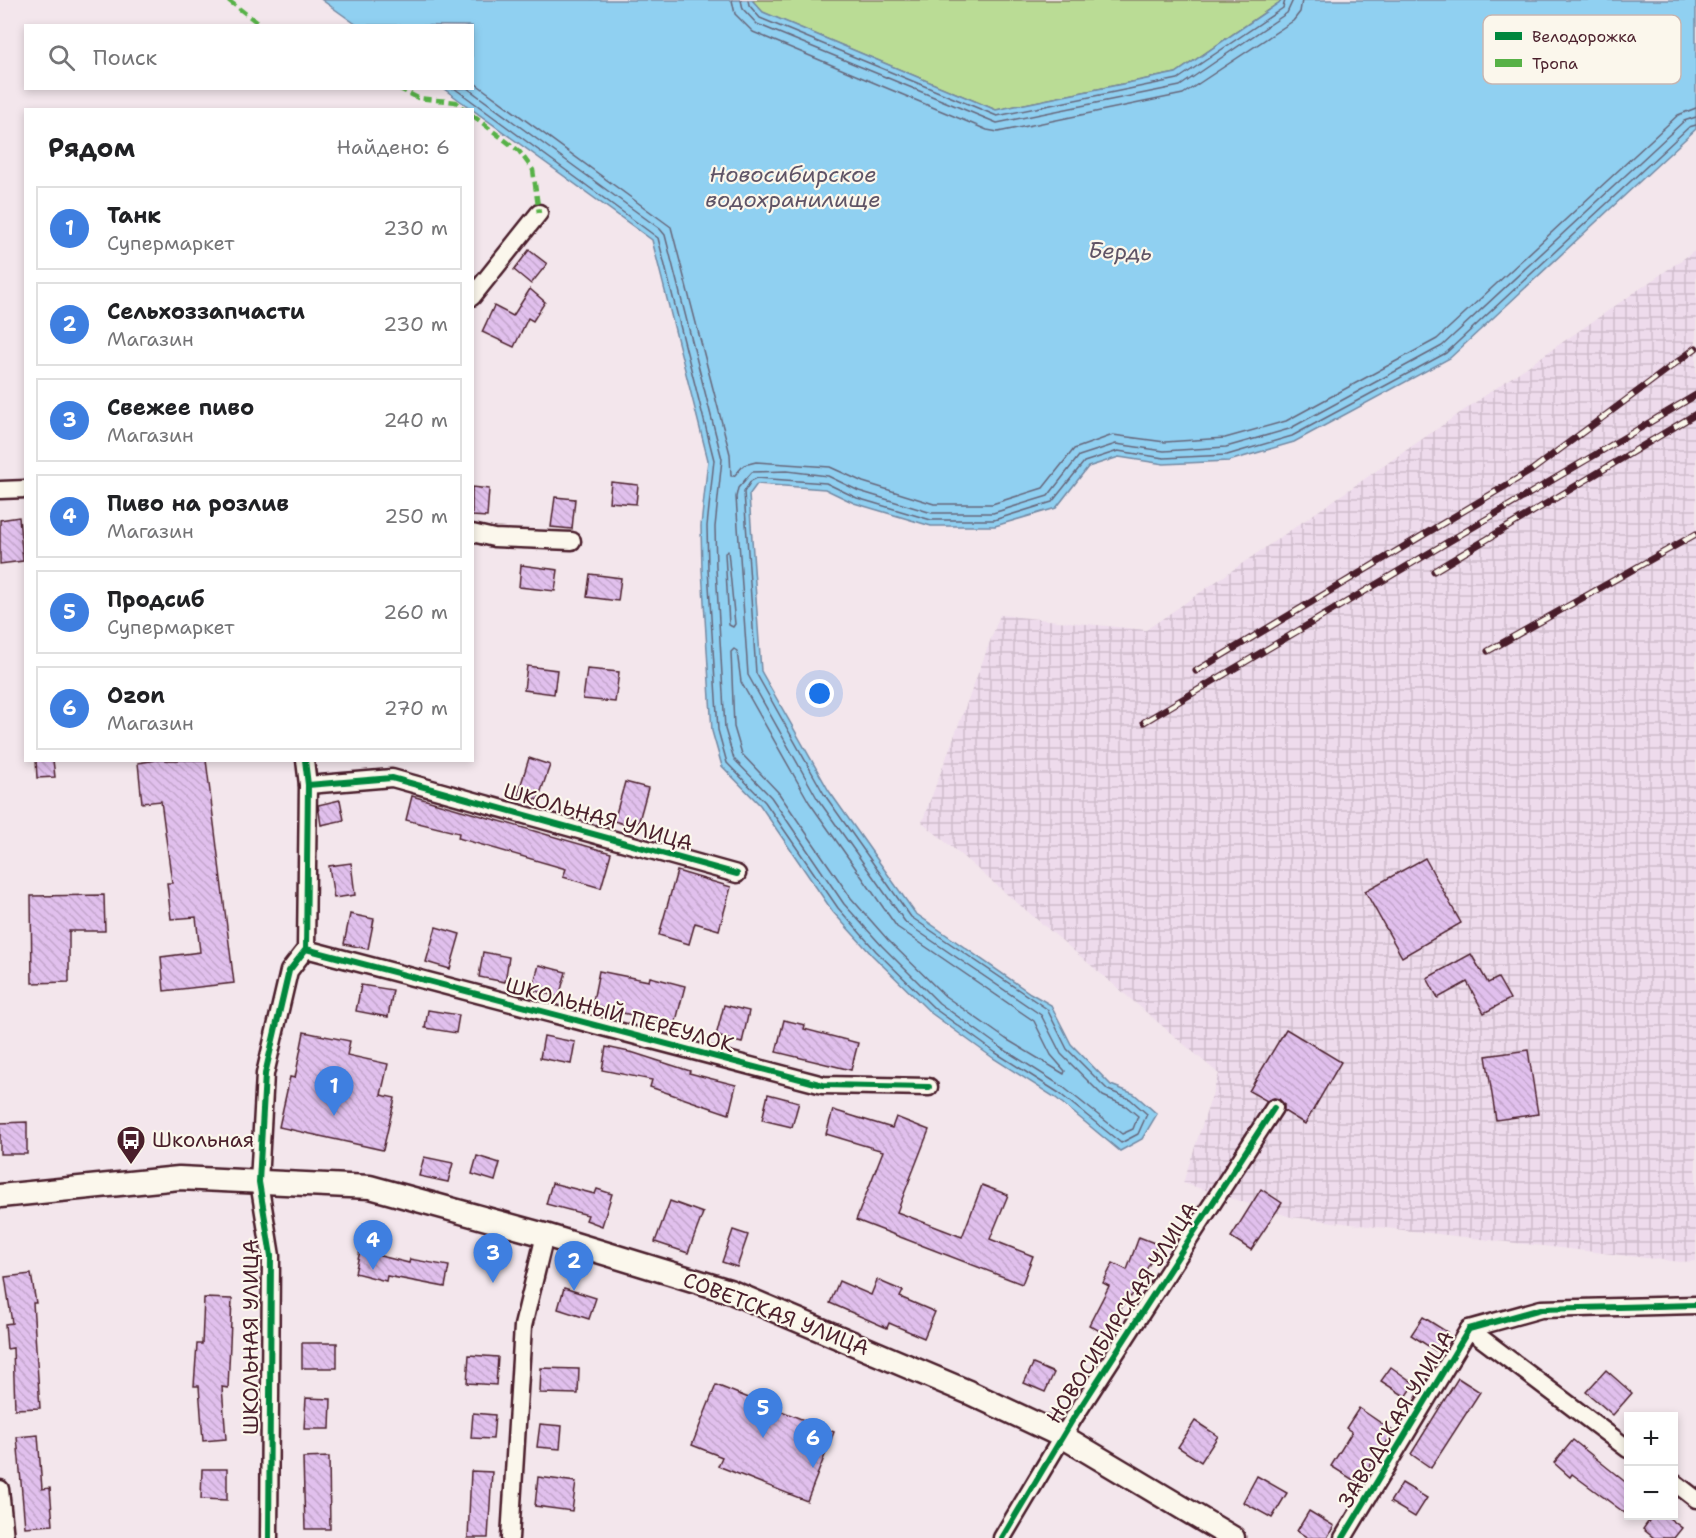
<!DOCTYPE html>
<html lang="ru">
<head>
<meta charset="utf-8">
<style>
  body { margin:0; font-family:"Shantell Sans",sans-serif; background:#f6f6f6; color:#202124 }
  .controls { position:absolute; right:18px; bottom:18px; display:grid; overflow:hidden; border-radius:0px; box-shadow:0 3px 9px #0003 }
  .controls button { width:54px; height:54px; display:grid; place-items:center; padding:0; border:0; border-bottom:2px solid #e0e0e0; background:#fff; color:#202124; font:30px sans-serif }
  .you { position:absolute; left:820px; top:694px; width:21px; height:21px; margin:-15px; border:4px solid #fff; border-radius:50%; background:#1a73e8; box-shadow:0 0 0 9px #1a73e833 }
  .badge { display:grid; place-items:center; width:39px; height:39px; border-radius:50%; background:#7c3aed; color:#fff; font-size:20px; font-weight:700 }
  .pin { position:absolute; translate:-50% -50px; filter:drop-shadow(0 2px 3px #0008) }
  .pin::after { content:''; position:absolute; top:32px; width:21px; height:18px; background:inherit; clip-path:polygon(0 0,100% 0,50% 100%) }
  .list { margin:0; padding:0; list-style:none }
  h2 { display:flex; justify-content:space-between; align-items:center; height:78px; margin:0; padding:0 24px; font-size:26px }
  h2 small { font-size:20px; font-weight:400; color:#757577 }
  .list li { display:grid; grid-template-columns:39px 1fr auto; gap:18px; align-items:center; box-sizing:border-box; height:84px; margin:0 12px 12px; padding:0 12px; border:2px solid #e0e0e0; border-radius:0px }
  .list b { display:block; font-size:22px; white-space:nowrap }
  .list p { margin:0; font-size:20px; white-space:nowrap; color:#757577 }
  .list em { font-size:20px; font-style:normal; color:#757577 }
  .icon { flex:none; width:33px; height:33px; fill:none; stroke:currentColor; stroke-width:2; stroke-linecap:round; stroke-linejoin:round }
  .map { position:relative; flex:none; width:1696px; height:1538px; overflow:hidden }
  .search { position:absolute; background:#fff; box-shadow:0 3px 9px #0003; left:24px; top:24px; width:450px; height:66px; display:flex; align-items:center; gap:15px; box-sizing:border-box; padding:0 21px; border-radius:0px; color:#757577; font-size:22px }
  .panel { position:absolute; background:#fff; box-shadow:0 3px 9px #0003; left:24px; top:108px; width:450px; height:654px; border-radius:0px }
  .map>svg:first-child { display:block }
  .industrial { fill:url(#industrial-grid) }
  .green { fill:#badc95; stroke:#827e60; stroke-width:1.5 }
  .water { fill:#90d0f1; stroke:#7489a2; stroke-width:1.5 }
  .lines { fill:none; stroke-linecap:round; stroke-linejoin:round }
  .shore { stroke:#66667a; stroke-width:1.5 }
  .building { fill:url(#building-back-hatch); stroke:#4a1f2b; stroke-width:1.5 }
  .minor-casing { stroke:#4a1f2b; stroke-width:21 }
  .secondary-casing { stroke:#4a1f2b; stroke-width:27 }
  .minor { stroke:#fbf7ec; stroke-width:16 }
  .secondary { stroke:#fbf7ec; stroke-width:22 }
  .rail-casing { stroke:#4a1f2b; stroke-width:7 }
  .rail { stroke:#fbf7ec; stroke-width:4.5; stroke-dasharray:14; stroke-linecap:butt }
  .quiet { stroke:#57b146; stroke-width:4.5; stroke-dasharray:9 4.5; stroke-linecap:butt }
  .cycleway-casing { stroke:#fbf7ec; stroke-width:10 }
  .cycleway { stroke:#00873e; stroke-width:6 }
  .labels { text-anchor:middle; stroke-width:4.5; stroke-linejoin:round; paint-order:stroke }
  .street-label { font-size:21px; fill:#4a1f2b; stroke:#fbf7ec }
  .poi-label { font-size:21px; fill:#4a1f2b; stroke:#fbf7ec; text-anchor:start }
  .water-label { font-size:22px; font-style:italic; fill:#5f5466; stroke:#fbf7ec }
  .key { fill:#fbf7ec; stroke:#c6b6b2; stroke-width:1.5 }
  .key-label { font-size:16px; fill:#4a1f2b }
</style>
</head>
<body>
<div class="map">
<svg width="1696" height="1538" viewBox="0 0 1696 1538">
  <defs>
    <pattern id="industrial-grid" width="8" height="8" patternUnits="userSpaceOnUse" patternTransform="scale(1.5)"><rect width="8" height="8" fill="#eedbec"/><path d="M0 4h8M4 0v8" fill="none" stroke="#cebccb"/></pattern>
    <pattern id="building-back-hatch" width="6" height="6" patternUnits="userSpaceOnUse" patternTransform="scale(1.5)"><rect width="6" height="6" fill="#e1c0ed"/><path d="M-1 5l2 2M0 0l6 6M5-1l2 2" fill="none" stroke="#c3a5cb"/></pattern>
  </defs>
  <rect width="100%" height="100%" fill="#f3e6ec"/>
  <filter id="ink" filterUnits="userSpaceOnUse"><feTurbulence type="fractalNoise" baseFrequency=".0167" numOctaves="2"/><feDisplacementMap in="SourceGraphic" scale="12" xChannelSelector="R" yChannelSelector="G"/><feConvolveMatrix kernelMatrix="1 2 1 2 8 2 1 2 1" color-interpolation-filters="sRGB"/></filter>
  <g filter="url(#ink)">
    <!-- industrial -->
    <polygon class="industrial" points="1696,250 1696,1261 1681,1262 1291,1217 1183,1183 1219,1074 922,822 1000,615 1146,630"/>
    <!-- green -->
    <polygon class="green" points="752,0 1283,0 1176,73 996,110 762,12"/>
    <!-- water -->
    <polygon class="water" points="322,0 752,0 763,12 996,110 1176,73 1283,0 1696,0 1696,129 1450,358 1294,442 1229,461 1164,464 1119,457 1088,467 1056,508 995,526 931,526 854,503 825,489 757,484 749,495 761,671 829,791 915,913 1030,993 1051,1005 1071,1044 1111,1085 1134,1094 1157,1114 1142,1139 1120,1151 1056,1098 993,1058 931,1013 872,955 833,912 760,805 722,766 712,731 702,569 701,526 708,460 652,240 444,89 472,88 472,26 357,25"/>
    <g class="lines">
      <!-- shore -->
      <g class="shore">
        <polyline points="732,0 735,14 753,32 987,130 998,132 1183,94 1293,21 1300,12 1302,0"/>
        <polyline points="741,0 743,9 757,24 997,123 1180,86 1287,13 1293,0"/>
        <polyline points="748,0 749,5 760,18 997,116 1178,79 1283,8 1285,0"/>
        <polyline points="472,81 671,227 730,454 731,476 734,476 744,465 756,462 830,467 863,482 934,504 992,504 1043,488 1074,449 1113,435 1165,442 1225,438 1286,421 1437,339 1678,115 1696,108"/>
        <polyline points="454,88 658,238 714,460 707,526 708,569 718,730 727,763 765,802 838,908 876,951 935,1009 996,1053 1059,1093 1121,1143 1138,1134 1147,1114 1130,1099 1108,1090 1067,1049 1047,1009 911,917 824,794 756,673 744,492 751,481 757,478 826,483 857,498 931,520 994,520 1052,502 1084,462 1118,451 1164,458 1227,455 1292,436 1446,353 1689,127 1696,125"/>
        <polyline points="467,88 660,229 665,235 722,459 715,527 716,568 725,729 734,759 771,797 844,904 882,946 939,1003 1000,1047 1063,1087 1122,1134 1133,1129 1138,1116 1126,1106 1103,1096 1061,1054 1041,1015 906,923 817,798 748,675 736,497 738,488 752,472 787,471 828,476 859,491 932,513 993,513 1048,496 1079,456 1116,444 1164,451 1226,447 1289,429 1442,346 1684,121 1696,117"/>
        <polygon points="728,551 735,624 733,627 729,625 725,553"/>
        <polygon points="734,649 737,651 741,682 809,802 897,927 1034,1021 1051,1055 1065,1071 1064,1074 1006,1039 945,996 888,940 851,898 778,792 742,754 734,727 731,652"/>
      </g>
    </g>
    <!-- building -->
    <g class="building">
      <polygon points="529,250 547,264 531,284 514,270"/>
      <polygon points="530,289 545,302 533,321 528,318 514,347 482,332 494,306 513,316"/>
      <polygon points="611,482 638,485 636,504 609,502"/>
      <polygon points="472,487 489,489 487,517 472,516"/>
      <polygon points="555,497 575,499 572,529 551,527"/>
      <polygon points="19,517 23,561 0,564 0,520"/>
      <polygon points="521,565 558,570 555,591 519,587"/>
      <polygon points="590,574 621,578 618,601 587,597"/>
      <polygon points="527,666 557,670 554,694 524,690"/>
      <polygon points="587,669 619,672 615,702 583,699"/>
      <polygon points="529,758 550,765 538,800 518,794"/>
      <polygon points="36,760 53,760 55,777 37,778"/>
      <polygon points="157,760 206,760 234,983 164,991 161,957 200,952 196,917 171,919 167,883 172,883 161,801 142,803 138,763"/>
      <polygon points="625,782 648,788 637,828 614,821"/>
      <polygon points="412,796 611,853 601,888 563,877 566,869 458,838 459,833 406,820"/>
      <polygon points="340,800 344,820 321,825 318,805"/>
      <polygon points="1425,858 1461,923 1402,957 1365,891"/>
      <polygon points="351,863 355,895 334,898 329,866"/>
      <polygon points="677,871 731,887 719,930 695,923 689,944 659,935"/>
      <polygon points="104,895 105,931 69,931 69,982 32,983 31,896"/>
      <polygon points="350,914 374,919 368,949 344,944"/>
      <polygon points="436,927 460,934 450,969 426,962"/>
      <polygon points="483,952 509,957 505,982 479,977"/>
      <polygon points="1471,954 1488,983 1498,978 1510,999 1484,1013 1467,982 1438,998 1427,978"/>
      <polygon points="539,965 566,972 559,997 532,990"/>
      <polygon points="599,971 649,981 650,977 685,986 675,1025 592,1006"/>
      <polygon points="361,985 393,990 388,1017 356,1011"/>
      <polygon points="724,1005 749,1011 742,1043 716,1036"/>
      <polygon points="428,1010 459,1015 456,1033 425,1028"/>
      <polygon points="784,1020 805,1025 804,1029 858,1043 851,1070 776,1052"/>
      <polygon points="1286,1029 1341,1062 1305,1124 1284,1111 1284,1104 1279,1099 1274,1098 1267,1101 1249,1091"/>
      <polygon points="304,1032 350,1041 347,1055 388,1064 381,1095 395,1098 383,1150 279,1127 290,1077 295,1078"/>
      <polygon points="544,1036 575,1042 571,1064 540,1058"/>
      <polygon points="606,1047 634,1053 690,1071 689,1073 736,1085 729,1114 650,1087 652,1080 602,1070"/>
      <polygon points="1528,1050 1538,1114 1496,1120 1486,1056"/>
      <polygon points="768,1094 799,1102 792,1127 762,1120"/>
      <polygon points="833,1110 892,1128 896,1117 929,1130 897,1212 962,1237 982,1185 1008,1195 990,1239 1033,1256 1022,1284 856,1220 883,1151 826,1134"/>
      <polygon points="27,1122 27,1154 0,1154 0,1123"/>
      <polygon points="477,1156 500,1163 495,1181 472,1174"/>
      <polygon points="424,1157 453,1163 448,1182 419,1176"/>
      <polygon points="552,1183 595,1194 597,1189 612,1194 602,1226 586,1220 588,1215 546,1204"/>
      <polygon points="1261,1189 1282,1203 1251,1250 1231,1237"/>
      <polygon points="670,1201 703,1213 688,1253 655,1242"/>
      <polygon points="733,1230 748,1235 737,1267 722,1262"/>
      <polygon points="1139,1237 1157,1244 1151,1261 1131,1297 1128,1295 1107,1335 1089,1325 1109,1286 1103,1283 1113,1263 1127,1270"/>
      <polygon points="360,1251 409,1263 410,1259 449,1266 445,1287 387,1276 386,1281 355,1273"/>
      <polygon points="31,1274 36,1303 33,1303 40,1408 15,1409 13,1348 7,1349 5,1324 12,1323 5,1277"/>
      <polygon points="877,1280 903,1291 900,1297 935,1312 924,1338 889,1323 887,1328 830,1303 839,1281 871,1295"/>
      <polygon points="564,1288 596,1298 589,1319 558,1309"/>
      <polygon points="204,1298 232,1299 228,1388 222,1387 226,1439 203,1441 199,1386 194,1386 197,1344 202,1344"/>
      <polygon points="1423,1317 1447,1332 1436,1351 1411,1335"/>
      <rect x="302" y="1343" width="35" height="25"/>
      <polygon points="469,1355 498,1357 496,1385 467,1383"/>
      <polygon points="1033,1364 1054,1373 1045,1392 1024,1383"/>
      <polygon points="1391,1367 1415,1384 1406,1397 1381,1381"/>
      <polygon points="541,1368 579,1369 578,1394 540,1393"/>
      <polygon points="1606,1370 1632,1393 1613,1415 1586,1392"/>
      <polygon points="1458,1378 1480,1392 1431,1468 1411,1454"/>
      <polygon points="716,1385 834,1432 807,1501 718,1466 722,1457 692,1445"/>
      <polygon points="306,1398 331,1399 330,1429 304,1429"/>
      <polygon points="1359,1408 1394,1432 1358,1483 1331,1466 1352,1432 1346,1428"/>
      <polygon points="473,1413 495,1415 493,1439 471,1438"/>
      <polygon points="1195,1421 1218,1436 1201,1462 1178,1447"/>
      <polygon points="540,1424 562,1426 560,1449 537,1447"/>
      <polygon points="38,1435 42,1489 50,1488 53,1525 25,1527 17,1437"/>
      <polygon points="1573,1440 1629,1485 1629,1516 1572,1474 1570,1477 1554,1463"/>
      <polygon points="329,1457 330,1529 305,1529 303,1458"/>
      <polygon points="202,1469 227,1469 227,1500 201,1499"/>
      <polygon points="471,1471 492,1472 488,1538 468,1538"/>
      <polygon points="1257,1476 1287,1493 1272,1518 1243,1502"/>
      <polygon points="538,1477 576,1482 572,1511 535,1506"/>
      <polygon points="1402,1483 1427,1498 1415,1517 1390,1502"/>
      <polygon points="1309,1511 1334,1526 1327,1538 1308,1538 1297,1531"/>
      <polygon points="1653,1515 1665,1515 1682,1528 1674,1538 1654,1538 1643,1529"/>
    </g>
    <g class="lines">
      <!-- minor casing -->
      <g class="minor-casing">
        <g id="minor">
          <polyline points="472,297 539,213"/>
          <polyline points="0,490 26,489"/>
          <polyline points="472,533 494,538 572,541"/>
          <polyline points="308,785 392,778 737,874"/>
          <polyline points="306,949 823,1085 929,1087"/>
          <polyline points="1469,1329 1628,1449"/>
          <polyline points="1674,1482 1696,1499"/>
          <polyline points="0,1489 5,1538"/>
          <polyline points="269,1538 271,1256 259,1182 265,1074 289,971 306,949 308,785 305,760"/>
          <polyline points="510,1538 523,1326 545,1235"/>
          <polyline points="1002,1538 1073,1419 1274,1108"/>
          <polyline points="1343,1538 1469,1329 1541,1309 1696,1305"/>
        </g>
      </g>
      <!-- secondary casing -->
      <g class="secondary-casing">
        <polyline id="secondary" points="0,1196 179,1178 370,1187 545,1235 729,1291 968,1392 1062,1436 1233,1538"/>
      </g>
      <!-- minor -->
      <use href="#minor" class="minor"/>
      <!-- secondary -->
      <use href="#secondary" class="secondary"/>
      <!-- rail casing -->
      <g class="rail-casing">
        <g id="rail">
          <polyline points="1434,571 1696,414"/>
          <polyline points="1488,651 1696,534"/>
          <polyline points="1196,671 1532,470 1696,348"/>
          <polyline points="1144,722 1696,395"/>
        </g>
      </g>
      <!-- rail -->
      <use href="#rail" class="rail"/>
      <!-- quiet -->
      <g class="quiet">
        <polyline points="228,0 262,26"/>
        <polyline points="398,88 418,98 456,102 465,110"/>
        <polyline points="472,115 519,151 533,170 539,213"/>
      </g>
      <!-- cycleway casing -->
      <g class="cycleway-casing">
        <g id="cycleway">
          <polyline points="308,785 392,778 737,874"/>
          <polyline points="306,949 823,1085 929,1087"/>
          <polyline points="269,1538 271,1256 259,1182 265,1074 289,971 306,949 308,785 305,760"/>
          <polyline points="1002,1538 1073,1419 1274,1108"/>
          <polyline points="1343,1538 1469,1329 1541,1309 1696,1305"/>
        </g>
      </g>
      <!-- cycleway -->
      <use href="#cycleway" class="cycleway"/>
    </g>
  </g>
  <!-- icons -->
  <defs>
    <g id="bus-pin" transform="scale(1.5)"><path d="M0 17L-7.5 6A9.5 9.5 0 1 1 7.5 6Z" fill="#4a1f2b" stroke="#fbf7ec"/><path d="M-5-6H5V4H4V6H2V4H-2V6H-4V4H-5ZM-3.5-4V0h7V-4ZM-3.5 1.2v1.5H-2V1.2ZM2 1.2v1.5H3.5V1.2Z" fill="#fff"/></g>
  </defs>
  <g fill-rule="evenodd">
    <use href="#bus-pin" x="131" y="1140"/>
  </g>
  <g class="labels">
    <!-- street labels -->
    <g class="street-label">
      <text transform="translate(598 817) rotate(16)" y="7">ШКОЛЬНАЯ УЛИЦА</text>
      <text transform="translate(620 1015) rotate(15)" y="7">ШКОЛЬНЫЙ ПЕРЕУЛОК</text>
      <text transform="translate(1122 1313) rotate(-57)" y="7">НОВОСИБИРСКАЯ УЛИЦА</text>
      <text transform="translate(776 1314) rotate(21)" y="7">СОВЕТСКАЯ УЛИЦА</text>
      <text transform="translate(251 1337) rotate(-90)" y="7">ШКОЛЬНАЯ УЛИЦА</text>
      <text transform="translate(1396 1419) rotate(-59)" y="7">ЗАВОДСКАЯ УЛИЦА</text>
    </g>
    <!-- poi labels -->
    <g class="poi-label">
      <text x="152" y="1147">Школьная</text>
    </g>
    <!-- water labels -->
    <g class="water-label">
      <text x="793" y="182">Новосибирское<tspan x="793" dy="25">водохранилище</tspan></text>
      <text transform="translate(1120 251) rotate(3)" y="8">Бердь</text>
    </g>
  </g>
  <!-- legend -->
  <rect x="1483" y="15" width="198" height="69" rx="9" class="key"/>
  <rect x="1495" y="32" width="27" height="8" fill="#00873e"/>
  <rect x="1495" y="59" width="27" height="8" fill="#57b146"/>
  <g class="key-label">
    <text x="1532" y="42">Велодорожка</text>
    <text x="1532" y="69">Тропа</text>
  </g>
</svg>
<div class="controls">
<button>+</button>
<button>−</button>
</div>
<div class="you"></div>
<div class="pin badge" style="left:334px;top:1116px;background:#3f7fe0">1</div>
<div class="pin badge" style="left:574px;top:1291px;background:#3f7fe0">2</div>
<div class="pin badge" style="left:493px;top:1283px;background:#3f7fe0">3</div>
<div class="pin badge" style="left:373px;top:1270px;background:#3f7fe0">4</div>
<div class="pin badge" style="left:763px;top:1438px;background:#3f7fe0">5</div>
<div class="pin badge" style="left:813px;top:1468px;background:#3f7fe0">6</div>
<div class="search"><svg class="icon" aria-label="search" viewBox="0 0 24 24"><circle cx="10" cy="10" r="6"/><path d="M15 15l6 6"/></svg>Поиск</div>
<section class="panel">
<h2>Рядом<small>Найдено: 6</small></h2>
<ul class="list">
<li><span class="badge" style="background:#3f7fe0">1</span><div><b>Танк</b><p>Супермаркет</p></div><em>230 m</em></li>
<li><span class="badge" style="background:#3f7fe0">2</span><div><b>Сельхоззапчасти</b><p>Магазин</p></div><em>230 m</em></li>
<li><span class="badge" style="background:#3f7fe0">3</span><div><b>Свежее пиво</b><p>Магазин</p></div><em>240 m</em></li>
<li><span class="badge" style="background:#3f7fe0">4</span><div><b>Пиво на розлив</b><p>Магазин</p></div><em>250 m</em></li>
<li><span class="badge" style="background:#3f7fe0">5</span><div><b>Продсиб</b><p>Супермаркет</p></div><em>260 m</em></li>
<li><span class="badge" style="background:#3f7fe0">6</span><div><b>Ozon</b><p>Магазин</p></div><em>270 m</em></li>
</ul>
</section>
</div>
</body>
</html>
